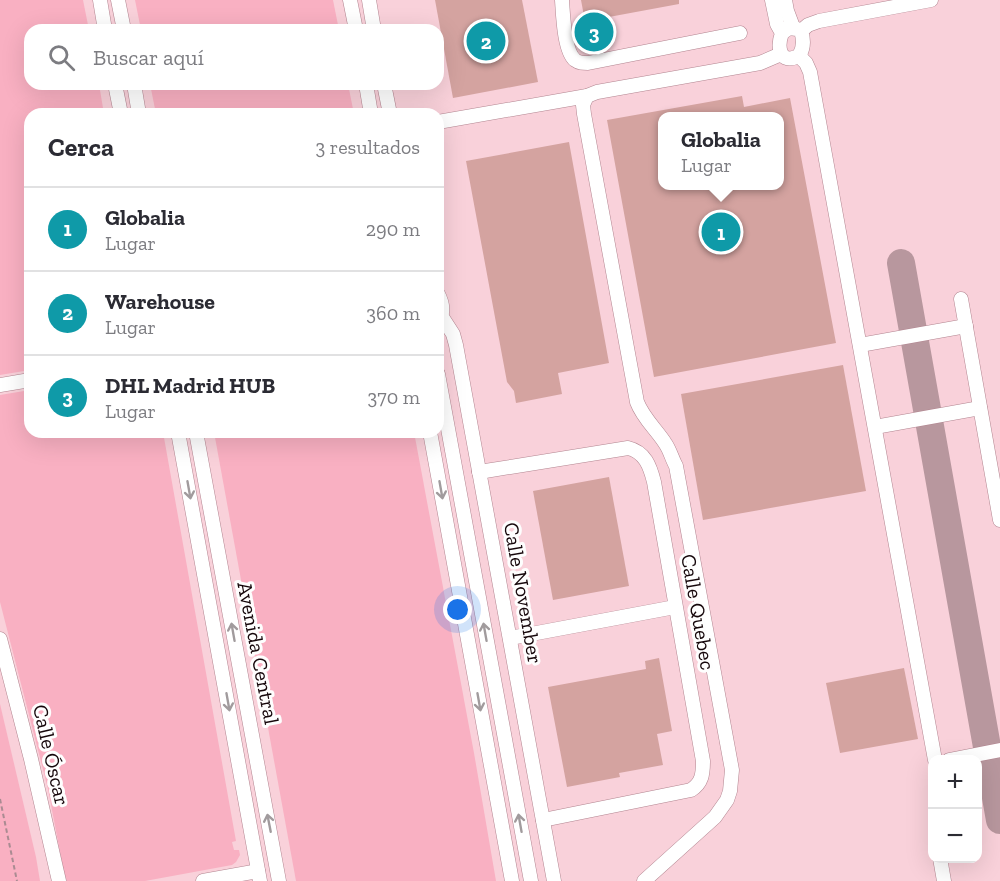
<!DOCTYPE html>
<html lang="es">
<head>
<meta charset="utf-8">
<style>
  body { margin:0; font-family:"Zilla Slab",serif; background:#f2f2f3; color:#2b2b33 }
  .controls { position:absolute; right:18px; bottom:18px; display:grid; overflow:hidden; border-radius:12px; box-shadow:0 6px 24px #0002 }
  .controls button { width:54px; height:54px; display:grid; place-items:center; padding:0; border:0; border-bottom:2px solid #e1e1e2; background:#fff; color:#2b2b33; font:30px sans-serif }
  .you { position:absolute; left:458px; top:610px; width:21px; height:21px; margin:-15px; border:4px solid #fff; border-radius:50%; background:#1a73e8; box-shadow:0 0 0 9px #1a73e833 }
  .badge { display:grid; place-items:center; width:39px; height:39px; border-radius:50%; background:#db2777; color:#fff; font-size:20px; font-weight:700 }
  .pin { position:absolute; translate:-50% -50%; border:3px solid #fff; box-shadow:0 2px 6px #0006 }
  .popup { position:absolute; left:658px; top:112px; width:126px; height:78px; box-sizing:border-box; display:grid; place-content:center; border-radius:12px; background:#fff; filter:drop-shadow(0 2px 4px #0005); font-size:20px; white-space:nowrap; color:#7c7c81 }
  .popup b { font-size:22px; color:#2b2b33 }
  .popup::after { content:''; position:absolute; left:50%; top:100%; margin-left:-12px; border:12px solid transparent; border-top-color:#fff }
  .list { margin:0; padding:0; list-style:none }
  h2 { display:flex; justify-content:space-between; align-items:center; height:78px; margin:0; padding:0 24px; font-size:26px }
  h2 small { font-size:20px; font-weight:400; color:#7c7c81 }
  .list li { display:grid; grid-template-columns:39px 1fr auto; gap:18px; align-items:center; box-sizing:border-box; height:84px; padding:0 24px; border-top:2px solid #e1e1e2 }
  .list b { display:block; font-size:22px; white-space:nowrap }
  .list p { margin:0; font-size:20px; white-space:nowrap; color:#7c7c81 }
  .list em { font-size:20px; font-style:normal; color:#7c7c81 }
  .icon { flex:none; width:33px; height:33px; fill:none; stroke:currentColor; stroke-width:2; stroke-linecap:round; stroke-linejoin:round }
  .map { position:relative; flex:none; width:1000px; height:881px; overflow:hidden }
  .search { position:absolute; background:#fff; box-shadow:0 6px 24px #0002; left:24px; top:24px; width:420px; height:66px; display:flex; align-items:center; gap:15px; box-sizing:border-box; padding:0 21px; border-radius:18px; color:#7c7c81; font-size:22px }
  .panel { position:absolute; background:#fff; box-shadow:0 6px 24px #0002; left:24px; top:108px; width:420px; height:330px; border-radius:18px }
  .map>svg:first-child { display:block }
  .green { fill:#f9b0c2 }
  .lines { fill:none; stroke-linecap:round; stroke-linejoin:round }
  .taxiway { stroke:#b8979e; stroke-width:28 }
  .building { fill:#d4a3a0; fill-rule:evenodd }
  .minor-casing { stroke:#b28590; stroke-width:15 }
  .path { stroke:#aa8b92; stroke-width:2; stroke-dasharray:4.5 3; stroke-linecap:butt }
  .minor { stroke:#fff; stroke-width:14 }
  .oneway { stroke:#a19b9d }
  .labels { text-anchor:middle; stroke-width:6; stroke-linejoin:round; paint-order:stroke }
  .street-label { font-size:21px; fill:#15060a; stroke:#fefefe }
</style>
</head>
<body>
<div class="map">
<svg width="1000" height="881" viewBox="0 0 1000 881">
  <rect width="100%" height="100%" fill="#f9d1da"/>
  <!-- green -->
  <g class="green">
    <polygon points="0,0 83,0 89,30 30,30 30,84 99,84 104,114 30,114 30,370 0,375"/>
    <polygon points="135,0 333,0 339,30 141,30"/>
    <polygon points="150,84 348,84 354,114 156,114"/>
    <polygon points="30,390 30,432 163,432 236,841 232,842 234,850 239,850 240,855 236,862 232,865 145,881 67,881 64,873 48,789 0,602 0,395"/>
    <polygon points="214,432 414,432 474,753 496,881 296,881"/>
    <polygon points="0,704 36,857 40,881 0,881"/>
  </g>
  <g class="lines">
    <!-- taxiway -->
    <polyline class="taxiway" points="901,263 1000,820"/>
  </g>
  <!-- building -->
  <g class="building">
    <polygon points="435,0 522,0 538,82 453,98"/>
    <polygon points="581,0 679,0 679,4 598,19 603,45 590,48"/>
    <path d="M742,96l2,11 46,-9 46,245 -182,34 -47,-257zM663,117h117v69h-117z"/>
    <polygon points="569,142 609,363 558,373 562,394 516,403 514,391 507,382 466,161"/>
    <polygon points="843,365 866,491 703,520 681,394"/>
    <polygon points="609,477 629,586 553,600 533,491"/>
    <polygon points="659,658 672,731 657,734 663,765 619,773 620,777 567,787 548,687 646,669 645,661"/>
    <polygon points="904,668 918,739 840,753 826,683"/>
  </g>
  <g class="lines">
    <!-- minor casing -->
    <g class="minor-casing">
      <g id="minor">
        <polyline points="100,0 105,30"/>
        <polyline points="118,0 124,30"/>
        <polyline points="350,0 356,30"/>
        <polyline points="369,0 374,30"/>
        <path d="M562,0c1,14 2,51 13,60 4,3 8,3 13,3l152,-30"/>
        <path d="M772,0l5,24 5,9c-5,14 -3,32 17,23 5,-8 5,-16 2,-25l-4,-2 -8,-1 -7,5"/>
        <polyline points="785,0 787,11 793,27"/>
        <polyline points="801,31 808,25 819,21 931,0"/>
        <polyline points="799,56 806,63 810,72 935,760"/>
        <polyline points="115,84 121,114"/>
        <polyline points="134,84 139,114"/>
        <polyline points="366,84 371,114"/>
        <polyline points="384,84 390,114"/>
        <path d="M587,96l-4,9 1,9 53,288c6,16 19,27 28,41 5,7 7,16 11,23l56,304 -2,21 -3,9 -12,17 -71,64"/>
        <polyline points="438,122 587,96 597,92 760,63 781,54"/>
        <path d="M438,294c5,10 6,18 1,29"/>
        <polyline points="961,299 1000,520"/>
        <polyline points="442,317 453,334 456,345 554,881"/>
        <polyline points="860,345 966,326"/>
        <polyline points="438,374 531,881"/>
        <polyline points="0,385 30,380"/>
        <polyline points="875,427 980,408"/>
        <polyline points="178,432 260,881"/>
        <polyline points="196,432 279,881"/>
        <polyline points="430,432 512,881"/>
        <path d="M479,472l149,-24c17,4 22,18 26,34l49,279c0,13 -1,22 -12,29l-148,30"/>
        <polyline points="510,638 675,607"/>
        <polyline points="0,639 31,759 59,881"/>
        <polyline points="949,760 1000,750"/>
        <polyline points="940,858 944,881"/>
        <polyline points="203,881 258,871"/>
      </g>
    </g>
    <!-- path -->
    <polyline class="path" points="0,799 17,881"/>
    <!-- minor -->
    <use href="#minor" class="minor"/>
  </g>
  <!-- one-way arrows -->
  <defs><path id="oneway-shaft" d="M-6 0H5M1.5-3L5.5 0L1.5 3" fill="none" stroke-width="1.6" stroke-linecap="round" stroke-linejoin="round" transform="scale(1.5)"/></defs>
  <g class="oneway">
    <use href="#oneway-shaft" transform="translate(189 490) rotate(80)"/>
    <use href="#oneway-shaft" transform="translate(441 490) rotate(80)"/>
    <use href="#oneway-shaft" transform="translate(233 632) rotate(-100)"/>
    <use href="#oneway-shaft" transform="translate(485 632) rotate(-100)"/>
    <use href="#oneway-shaft" transform="translate(228 702) rotate(80)"/>
    <use href="#oneway-shaft" transform="translate(479 702) rotate(80)"/>
    <use href="#oneway-shaft" transform="translate(269 823) rotate(-101)"/>
    <use href="#oneway-shaft" transform="translate(520 823) rotate(-100)"/>
  </g>
  <g class="labels">
    <!-- street labels -->
    <g class="street-label">
      <text transform="translate(523 593) rotate(80)" y="7">Calle November</text>
      <text transform="translate(698 612) rotate(80)" y="7">Calle Quebec</text>
      <text transform="translate(258 653) rotate(79)" y="7">Avenida Central</text>
      <text transform="translate(51 755) rotate(77)" y="7">Calle Óscar</text>
    </g>
  </g>
</svg>
<div class="controls">
<button>+</button>
<button>−</button>
</div>
<div class="you"></div>
<div class="pin badge" style="left:721px;top:232px;background:#0f9aa8">1</div>
<div class="popup"><b>Globalia</b>Lugar</div>
<div class="pin badge" style="left:486px;top:41px;background:#0f9aa8">2</div>
<div class="pin badge" style="left:594px;top:32px;background:#0f9aa8">3</div>
<div class="search"><svg class="icon" aria-label="search" viewBox="0 0 24 24"><circle cx="10" cy="10" r="6"/><path d="M15 15l6 6"/></svg>Buscar aquí</div>
<section class="panel">
<h2>Cerca<small>3 resultados</small></h2>
<ul class="list">
<li><span class="badge" style="background:#0f9aa8">1</span><div><b>Globalia</b><p>Lugar</p></div><em>290 m</em></li>
<li><span class="badge" style="background:#0f9aa8">2</span><div><b>Warehouse</b><p>Lugar</p></div><em>360 m</em></li>
<li><span class="badge" style="background:#0f9aa8">3</span><div><b>DHL Madrid HUB</b><p>Lugar</p></div><em>370 m</em></li>
</ul>
</section>
</div>
</body>
</html>
